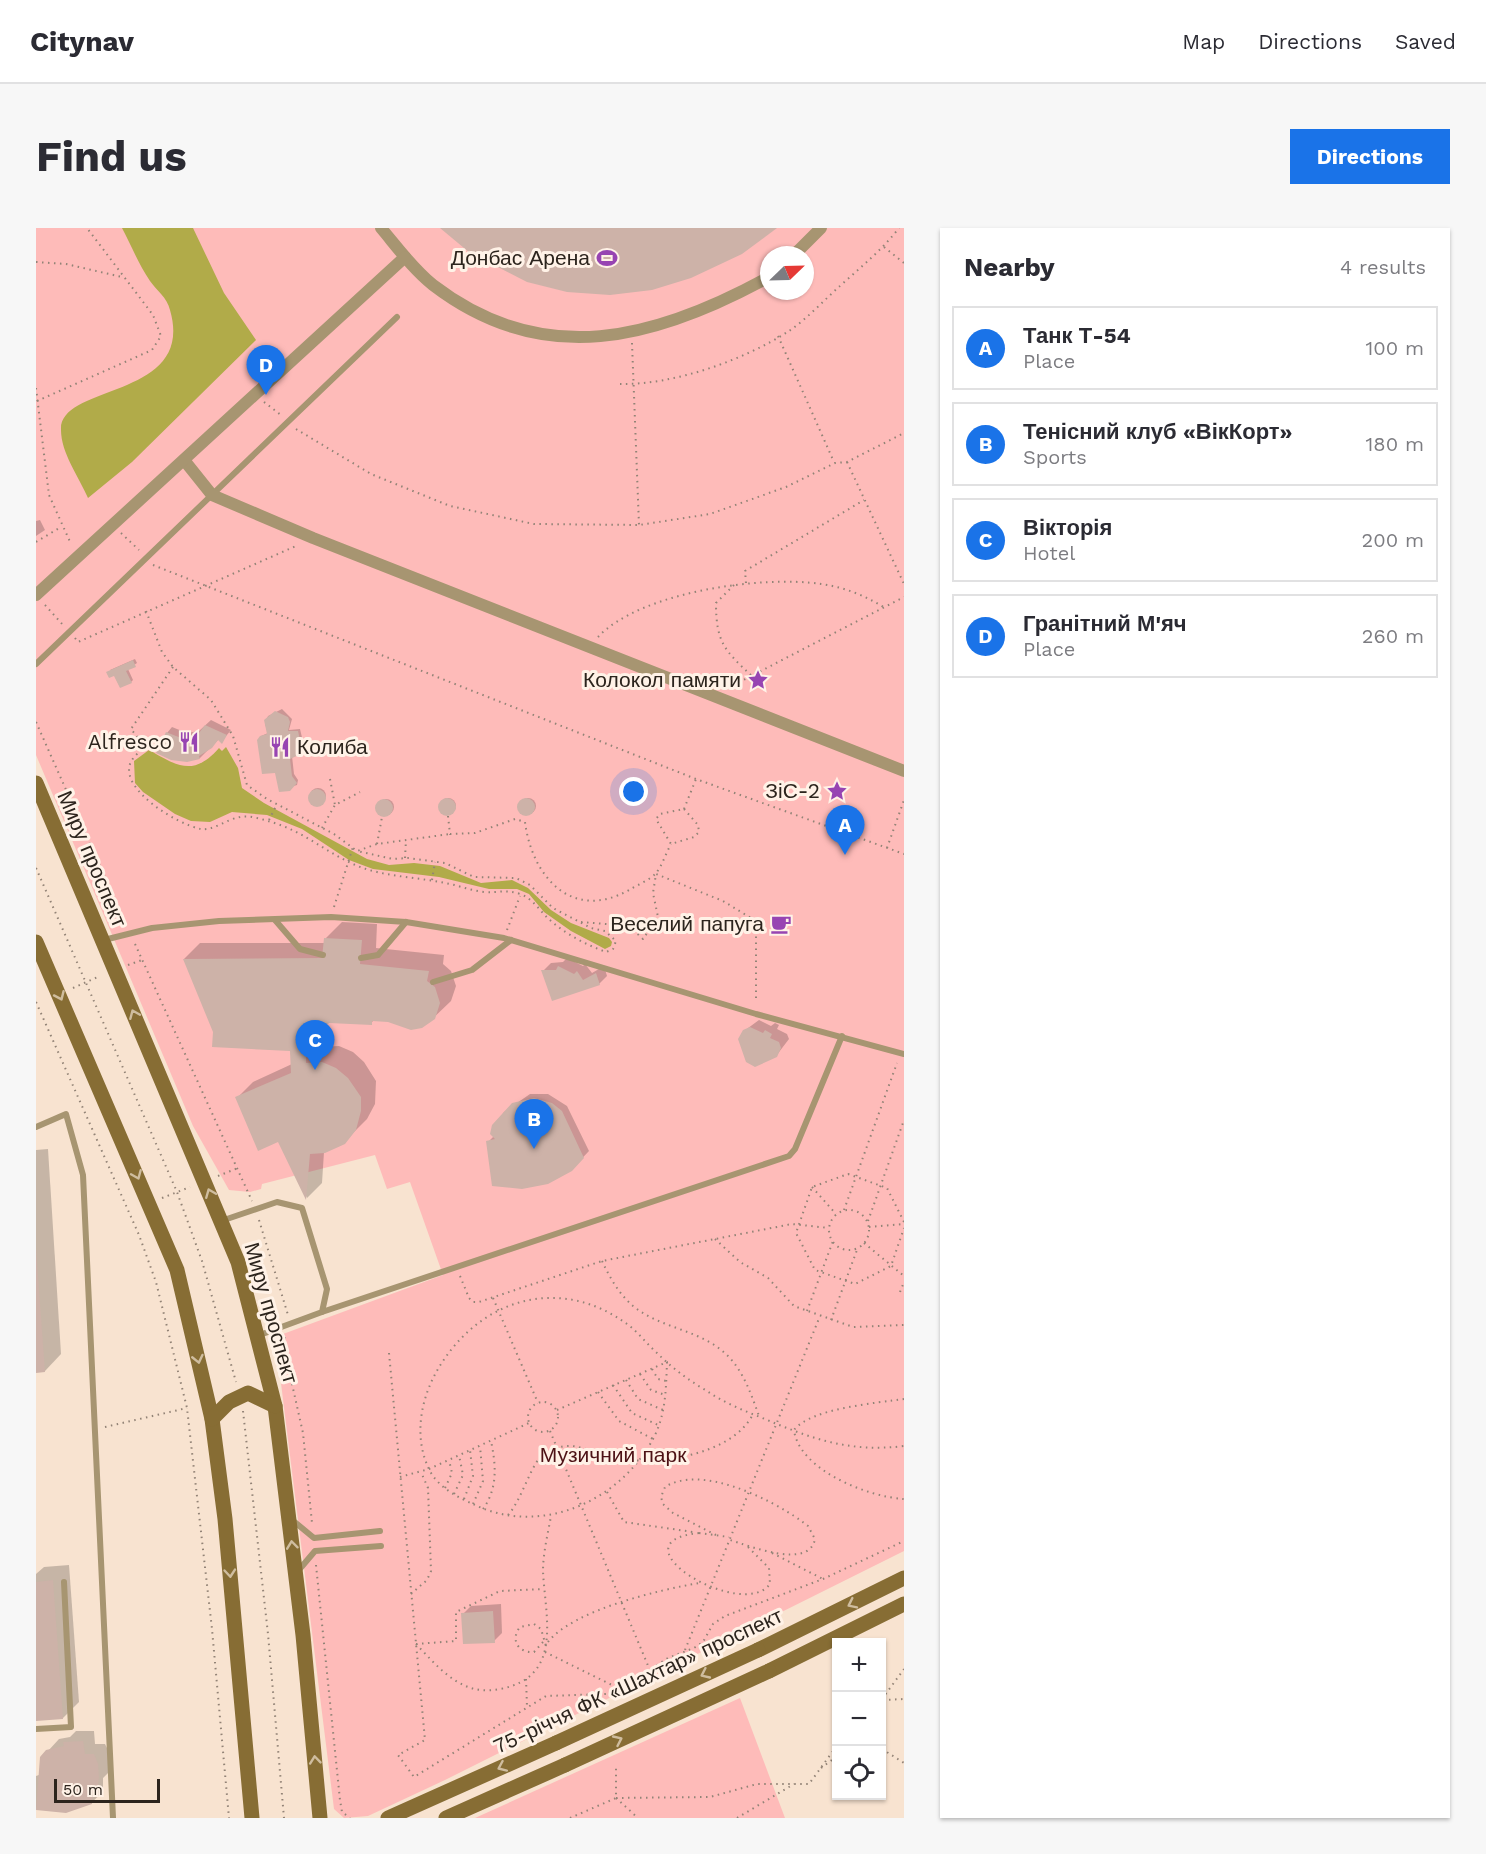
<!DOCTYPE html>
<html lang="en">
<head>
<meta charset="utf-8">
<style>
  body { margin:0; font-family:"Work Sans",sans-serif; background:#f7f7f7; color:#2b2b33 }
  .controls { position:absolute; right:18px; bottom:18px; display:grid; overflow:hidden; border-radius:0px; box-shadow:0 2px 4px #0004 }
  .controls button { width:54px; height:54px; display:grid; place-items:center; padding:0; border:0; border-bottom:2px solid #e1e1e2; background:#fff; color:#2b2b33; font:30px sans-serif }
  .compass { position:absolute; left:724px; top:18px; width:54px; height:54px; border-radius:50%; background:#fff; box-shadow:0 2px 4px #0004; rotate:67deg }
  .scale { position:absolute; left:18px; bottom:15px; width:106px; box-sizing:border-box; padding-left:6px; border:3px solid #2c241d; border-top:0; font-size:16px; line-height:21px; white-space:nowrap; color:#2c241d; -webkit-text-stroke:4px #fff2e7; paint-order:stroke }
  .you { position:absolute; left:598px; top:564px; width:21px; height:21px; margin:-15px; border:4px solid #fff; border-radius:50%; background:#1a73e8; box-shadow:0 0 0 9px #1a73e833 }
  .badge { display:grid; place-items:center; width:39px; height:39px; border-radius:50%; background:#1a73e8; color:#fff; font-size:20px; font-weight:700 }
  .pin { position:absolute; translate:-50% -50px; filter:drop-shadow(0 2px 3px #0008) }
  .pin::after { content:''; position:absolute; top:32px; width:21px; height:18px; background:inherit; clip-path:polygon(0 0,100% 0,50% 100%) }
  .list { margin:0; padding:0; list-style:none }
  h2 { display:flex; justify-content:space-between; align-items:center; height:78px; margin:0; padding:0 24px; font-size:26px }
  h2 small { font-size:20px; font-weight:400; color:#7c7c81 }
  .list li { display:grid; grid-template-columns:39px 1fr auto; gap:18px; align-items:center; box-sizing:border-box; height:84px; margin:0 12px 12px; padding:0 12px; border:2px solid #e1e1e2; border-radius:0px }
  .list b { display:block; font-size:22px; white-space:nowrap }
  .list p { margin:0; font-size:20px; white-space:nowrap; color:#7c7c81 }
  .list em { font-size:20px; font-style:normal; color:#7c7c81 }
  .icon { flex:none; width:33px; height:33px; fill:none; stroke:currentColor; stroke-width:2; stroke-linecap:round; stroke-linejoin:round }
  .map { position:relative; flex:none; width:868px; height:1590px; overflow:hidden; border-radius:0px }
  header { display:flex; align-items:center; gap:36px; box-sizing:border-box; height:84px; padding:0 30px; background:#fff; border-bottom:2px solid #e1e1e2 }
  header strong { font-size:28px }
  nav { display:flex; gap:33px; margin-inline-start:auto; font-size:21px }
  .intro { display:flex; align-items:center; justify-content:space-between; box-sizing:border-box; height:144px; padding:0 36px }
  h1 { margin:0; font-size:42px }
  .button { padding:15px 27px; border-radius:0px; background:#1a73e8; color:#fff; font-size:21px; font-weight:700 }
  main { display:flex; gap:36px; padding:0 36px }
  aside { flex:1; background:#fff; border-radius:0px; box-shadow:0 2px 4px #0004 }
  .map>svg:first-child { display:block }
  .green { fill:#febbb9; fill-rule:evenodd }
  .water { fill:#b1ab49 }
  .shadow { fill:#0003 }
  .building { fill:#cdb2a8 }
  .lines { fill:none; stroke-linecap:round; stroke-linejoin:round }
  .path { stroke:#928376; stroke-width:2; stroke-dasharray:1.5 4.5; stroke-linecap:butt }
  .lane { stroke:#a79571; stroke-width:6 }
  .street { stroke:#a79571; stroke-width:12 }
  .secondary { stroke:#876d34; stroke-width:15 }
  .secondary-bridge { stroke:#876d34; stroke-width:15 }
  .oneway { stroke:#cfbd9f }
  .labels { text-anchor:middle; stroke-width:6; stroke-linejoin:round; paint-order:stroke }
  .poi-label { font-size:21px; fill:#2c241d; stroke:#fff2e7; text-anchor:end }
  .street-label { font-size:21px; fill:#2c241d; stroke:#fff2e7 }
  .park-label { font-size:21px; fill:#4d1115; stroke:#fff2e7 }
</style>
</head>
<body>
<header>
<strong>Citynav</strong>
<nav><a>Map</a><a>Directions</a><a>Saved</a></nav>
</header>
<div class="intro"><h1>Find us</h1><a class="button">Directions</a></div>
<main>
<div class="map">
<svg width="868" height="1590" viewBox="0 0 868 1590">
  <rect width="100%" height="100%" fill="#f8e3d0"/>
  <!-- green -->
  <g class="green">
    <path d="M0,0h868v1323l-459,229 -77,36 -24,2 -10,-9 -58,-466 7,-9 160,-59 -33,-93 -23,7 -12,-34 -113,29 -1,5 -11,3 -21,-2 -36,-64 -157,-371zM733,27h36v36h-36z"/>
    <polygon points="704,1470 749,1590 439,1590"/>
  </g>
  <!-- water -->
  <g class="water">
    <path d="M86,0h71l31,65 32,47 -124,122 -44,36c-9,-21 -27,-45 -27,-68 -2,-47 135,-30 109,-120 -3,-13 -13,-19 -20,-29 -11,-16 -19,-36 -28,-53z"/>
    <path d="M190,519l12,21 4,20 22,15 103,56 22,6 25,-2 26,3 41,17 31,-3 16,8 23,22 20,13 38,15 3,4 -1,4 -6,3 -34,-18 -27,-19 -15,-18 -12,-5h-28l-50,-12 -66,-8 -24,-9 -47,-31 -35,-14 -35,-3 -22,10 -19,-1 -16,-7 -32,-22 -8,-9 -1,-22 15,-11c27,15 44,28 70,-2l3,3z"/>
  </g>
  <!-- shadow -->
  <g class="shadow">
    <polygon points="4,292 9,302 0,308 0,293"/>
    <polygon points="99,431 101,435 92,441 97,452 95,454 74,442"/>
    <polygon points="246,481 256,491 253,502 264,501 269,522 256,528 258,546 262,552 261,557 244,562 244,552 225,508 232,505 229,496 232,488"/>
    <polygon points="175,492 195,502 186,513 183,511 164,530 151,532 131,505 136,499 151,505 163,503"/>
    <circle cx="282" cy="568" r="8"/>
    <circle cx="412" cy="578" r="8"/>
    <circle cx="492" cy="578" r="8"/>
    <circle cx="350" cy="579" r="8"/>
    <polygon points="306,694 341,696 340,720 408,727 407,736 415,743 420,758 415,773 391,796 338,792 335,795 293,793 285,801 285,819 303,818 317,824 328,834 340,853 339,876 331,891 314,908 288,924 286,955 271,970 242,912 201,870 217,854 256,836 256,822 179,804 148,731 164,715 289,715 290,710"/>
    <polygon points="531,730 547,738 549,736 556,745 568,738 571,748 563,756 517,771 507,743 515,735 527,734"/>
    <polygon points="723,792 735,798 739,795 743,797 741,801 751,806 753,811 740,828 708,803"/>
    <polygon points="494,866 512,866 531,878 553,923 535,942 452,914 458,908 458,898 468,884"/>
    <polygon points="12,921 25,1126 9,1143 0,1143 0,922"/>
    <polygon points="33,1337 43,1474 27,1490 0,1469 0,1346 8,1339"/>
    <polygon points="465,1376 466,1405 458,1413 427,1386 435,1378"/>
    <polygon points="40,1503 58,1503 59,1516 69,1516 73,1524 72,1545 67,1550 67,1564 55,1575 0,1581 0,1548 3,1547 12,1523 23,1511 34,1509"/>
  </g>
  <!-- building -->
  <g class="building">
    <polygon points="404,0 741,0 706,26 655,50 616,62 574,67 531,64 491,54 434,25"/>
    <polygon points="97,432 100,439 90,443 96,455 84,460 78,448 73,450 70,444"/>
    <polygon points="239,483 252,489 254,494 252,503 262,503 267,525 254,531 256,548 261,555 254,563 243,564 239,545 226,546 221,512 224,508 231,506 228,492"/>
    <polygon points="169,497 191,507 186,516 182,512 176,520 163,528 164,531 151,534 135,532 120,525 130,504 145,510 156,508 163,505"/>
    <circle cx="281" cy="570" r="9"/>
    <circle cx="411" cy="579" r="9"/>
    <circle cx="490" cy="579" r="9"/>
    <circle cx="348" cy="580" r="9"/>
    <polygon points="288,710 326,712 324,736 393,743 391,753 399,759 404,775 399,791 386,800 375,802 352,794 336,793 336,797 293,795 270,818 270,835 286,834 300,840 312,850 325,869 325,883 320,902 309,916 289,925 274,926 270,972 242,914 222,923 199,869 255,845 254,823 176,819 177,804 147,731 286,730"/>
    <polygon points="522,738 538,746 541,743 547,752 560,745 564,757 516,773 505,742 520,742"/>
    <polygon points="714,799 727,805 729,802 736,806 734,810 743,814 745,820 741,829 719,839 710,834 702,811 707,802"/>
    <polygon points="498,870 516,875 526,883 548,930 536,943 512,956 486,961 456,958 450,913 459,911 454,906 456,897 476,875"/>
    <polygon points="0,1020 9,1144 0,1145"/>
    <polygon points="17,1352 27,1491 0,1493 0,1354"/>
    <polygon points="457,1383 459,1415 427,1416 425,1385"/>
    <polygon points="47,1513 49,1526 58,1526 62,1536 63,1549 62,1558 57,1560 56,1576 30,1585 0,1582 4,1529 10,1522 28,1518 27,1514"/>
  </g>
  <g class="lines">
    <!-- path -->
    <g class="path">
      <polyline points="848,19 868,35"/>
      <polyline points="0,34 30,36 86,49"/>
      <polyline points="742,108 798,234"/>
      <polyline points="596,115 603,297"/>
      <path d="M584,156c54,1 124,-24 169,-53 18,-12 35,-31 51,-45 21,-19 42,-36 59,-58"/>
      <polyline points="0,160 13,267 35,316"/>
      <polyline points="1,173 116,122 125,108 117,87 51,0"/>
      <polyline points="228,174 245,187"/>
      <polyline points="260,201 335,246 414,278 498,296 603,297 674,286 750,259 799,235 811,234 868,205"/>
      <polyline points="811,234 868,356"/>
      <polyline points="85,305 103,322"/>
      <polyline points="0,314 25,299"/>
      <polyline points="117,337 660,551 868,626"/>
      <polyline points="710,355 709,343 828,272"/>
      <path d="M698,357l-18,18c0,40 9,48 37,74"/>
      <polyline points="9,377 27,397"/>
      <polyline points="110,383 126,424 137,439 175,472 197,508 211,557 231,571 298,606 321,623 341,616 414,606"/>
      <path d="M562,409c42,-45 164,-62 223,-53 23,3 45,12 64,24"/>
      <polyline points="39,410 42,414 260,318"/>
      <path d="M137,439l-42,62 14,18c-5,5 -12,9 -15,17 -9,27 49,61 71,65 12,2 26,-10 39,-12 10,-2 21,2 31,5 37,10 65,40 102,49 23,6 48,7 72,12 13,2 26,8 40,9 13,1 21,-3 35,2 14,5 20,18 31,27 16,14 36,24 55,31l7,-3 3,-8 -11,-10 -14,-3 -38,-20 -23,-23 -14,-7 -42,-1 -29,-14 -37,-5 -15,1 -36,-8"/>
      <polyline points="692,460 868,369"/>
      <polyline points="0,494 90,697"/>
      <polyline points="294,551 299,577"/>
      <polygon points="648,581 662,597 663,604 658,609 635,616 620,591 624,586"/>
      <polyline points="648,581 660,551"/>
      <path d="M412,588l2,18 25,-1 40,-14 10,3c7,55 47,100 104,68 8,-5 21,-10 27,-17 6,-7 10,-20 15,-29"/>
      <polyline points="233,592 241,576"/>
      <polyline points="286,600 299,577 324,564"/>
      <polyline points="341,616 346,589"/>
      <polyline points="851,620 868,572"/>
      <polyline points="369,630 370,612"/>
      <polyline points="0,640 141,964 166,1033 200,1154"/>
      <polyline points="396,652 399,634"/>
      <polyline points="298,679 317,619"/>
      <polyline points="545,694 593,698 607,711 622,689 617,665 620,646 687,673 720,693 720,774"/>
      <polyline points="471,702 484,668"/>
      <polyline points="99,716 216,973"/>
      <polyline points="92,737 106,732"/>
      <polyline points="37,760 64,748"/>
      <polyline points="0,774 103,1007 120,1054 151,1180 176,1401 193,1590"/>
      <polyline points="182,948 202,940"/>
      <polyline points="776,959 800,986"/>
      <polyline points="126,970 154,959"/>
      <polyline points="808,982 861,835"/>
      <circle cx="813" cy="1002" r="20"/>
      <polyline points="223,992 252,1087"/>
      <polyline points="832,993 868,892"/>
      <polyline points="868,994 851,960 812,946 776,959 760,1005 779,1042 819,1056 855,1038 868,1000"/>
      <polyline points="833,999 868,996"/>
      <polyline points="679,1011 704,1034 732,1050 758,1078 817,1099 868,1097"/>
      <polyline points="828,1015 868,1048"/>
      <path d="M566,1033c8,17 17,33 31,45 28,23 67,23 94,49 17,17 24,39 32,61"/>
      <polyline points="424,1048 433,1070 437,1074 443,1074 566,1033 756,996 793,1000"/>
      <polyline points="864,1064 868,1054"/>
      <polyline points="457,1070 502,1175"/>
      <polyline points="771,1083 797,1013"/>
      <polyline points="795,1092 821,1022"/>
      <polyline points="249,1109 247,1116 267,1205 276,1295"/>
      <polyline points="353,1125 389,1512 362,1527 378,1549 510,1468 570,1466 584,1461 632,1430 658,1420 667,1414 677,1396 689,1388 787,1351 868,1313"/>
      <polyline points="616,1141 622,1151 630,1153"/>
      <polyline points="604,1146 615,1162 629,1167"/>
      <polyline points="590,1152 602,1171 627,1182"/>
      <polyline points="577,1157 596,1185 622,1197"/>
      <polyline points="562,1164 583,1193 617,1211"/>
      <path d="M868,1171c-27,4 -93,9 -110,31 5,40 74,67 110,69"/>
      <circle cx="507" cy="1189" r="15"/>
      <path d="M521,1182l110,-48c-1,25 -1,50 -12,73 -32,65 -113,102 -180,70 -16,-7 -38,-18 -46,-36 -17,-35 -7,-77 14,-108 43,-65 120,-84 184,-37 11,8 19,19 29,28 15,15 32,28 51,39 16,11 35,19 53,26 50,21 88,36 144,29"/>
      <polyline points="207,1183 232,1406 248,1590"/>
      <polyline points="69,1199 151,1180"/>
      <polyline points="514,1203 613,1440"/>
      <polyline points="364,1249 393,1241 493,1195"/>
      <polyline points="409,1260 416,1245 413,1232"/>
      <polyline points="571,1264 588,1294 657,1304"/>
      <polyline points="418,1266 427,1247 423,1227"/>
      <polyline points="428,1271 437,1248 434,1222"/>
      <polyline points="437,1276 447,1253 444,1218"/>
      <path d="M447,1281c15,-21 13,-44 8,-68"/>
      <path d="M472,1287c14,-15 24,-55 37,-62 27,-14 37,-4 61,3 42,12 126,1 147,-42"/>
      <path d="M663,1305c-90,9 43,89 71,51l-1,-16 -21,-21"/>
      <polyline points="663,1305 693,1309"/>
      <path d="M680,1307l-43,-22 -10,-9 -2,-7 4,-10c36,-23 105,12 135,33l8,6 7,13c-6,31 -65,7 -85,1"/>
      <polyline points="736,1325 787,1351"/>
      <polyline points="280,1337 304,1572 306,1584 314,1590"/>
      <polyline points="375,1366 391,1352 395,1343 392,1260 385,1244"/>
      <path d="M507,1414l-9,10c-16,1 -24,-12 -14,-25l14,-3 7,5 5,17"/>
      <path d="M512,1414c25,-32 111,-52 151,-59"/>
      <path d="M380,1416c24,25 46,53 84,45 64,-12 45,-72 43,-118 0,-18 5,-38 8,-55"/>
      <polyline points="380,1416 420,1413 420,1384 464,1363 508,1361"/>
      <polyline points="649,1422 784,1088"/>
      <polyline points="509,1424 584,1461"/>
      <polyline points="490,1451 491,1478"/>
      <polyline points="846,1471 868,1441"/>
      <polyline points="847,1472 868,1471"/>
      <polyline points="846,1521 868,1535"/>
      <polyline points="785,1540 800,1529"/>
      <polyline points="580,1570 674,1569 721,1556 773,1556 800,1519"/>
      <polyline points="580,1570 602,1590"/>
      <polyline points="534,1590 580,1570 580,1539"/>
      <polyline points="701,1590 758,1556"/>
    </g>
    <!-- lane -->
    <g class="lane">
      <polyline points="0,436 361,89"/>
      <polyline points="239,692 264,721 287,727"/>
      <polyline points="68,712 116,700 183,693 295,689 370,694 468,710 720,786 868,826"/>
      <polyline points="325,730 342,727 370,694"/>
      <polyline points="397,754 436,742 475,712"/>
      <polyline points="0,899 30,886 47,947 77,1590"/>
      <polyline points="185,993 241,974 266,980 291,1061 286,1084 221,1108"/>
      <polyline points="286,1084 753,928 759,921 806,808"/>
      <polyline points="255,1291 278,1310 344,1303"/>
      <polyline points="262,1343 279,1323 345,1318"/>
      <polyline points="0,1501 35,1499 28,1354"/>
    </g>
    <!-- street -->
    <g class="street">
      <path d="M345,0c16,19 32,41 52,57 111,85 223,54 336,-8"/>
      <polyline points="758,27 785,0"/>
      <polyline points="148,232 176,267 277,310 868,543"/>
      <polyline points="0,367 369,29"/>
    </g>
    <!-- secondary -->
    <g class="secondary">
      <polyline points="0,555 202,1034 239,1178 267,1407 284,1590"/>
      <polyline points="0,714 141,1042 176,1191 189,1291 216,1590"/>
      <polyline points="176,1191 193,1174 212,1165 239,1178"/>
      <polyline points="722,1422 868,1350"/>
      <polyline points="733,1443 868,1376"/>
      <polyline points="352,1590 520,1515"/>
      <polyline points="410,1590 529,1537"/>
    </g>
    <!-- secondary-bridge -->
    <g class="secondary-bridge">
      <polyline points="520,1515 722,1422"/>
      <polyline points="529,1537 733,1443"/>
    </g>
  </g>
  <!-- one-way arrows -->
  <defs><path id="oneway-chevron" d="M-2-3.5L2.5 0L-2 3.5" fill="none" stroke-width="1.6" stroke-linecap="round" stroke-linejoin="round" transform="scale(1.5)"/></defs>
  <g class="oneway">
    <use href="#oneway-chevron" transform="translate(24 768) rotate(66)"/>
    <use href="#oneway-chevron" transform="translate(98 786) rotate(-113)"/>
    <use href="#oneway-chevron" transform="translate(101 947) rotate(67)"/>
    <use href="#oneway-chevron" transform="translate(174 965) rotate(-112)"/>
    <use href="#oneway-chevron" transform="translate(162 1131) rotate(77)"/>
    <use href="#oneway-chevron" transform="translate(256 1317) rotate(-97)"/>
    <use href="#oneway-chevron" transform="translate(194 1345) rotate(85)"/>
    <use href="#oneway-chevron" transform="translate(816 1376) rotate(154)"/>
    <use href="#oneway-chevron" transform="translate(669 1446) rotate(155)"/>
    <use href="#oneway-chevron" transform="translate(582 1512) rotate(-25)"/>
    <use href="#oneway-chevron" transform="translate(279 1532) rotate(-96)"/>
    <use href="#oneway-chevron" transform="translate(466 1539) rotate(156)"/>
  </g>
  <!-- icons -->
  <defs>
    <g id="stadium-bare" transform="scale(1.62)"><path d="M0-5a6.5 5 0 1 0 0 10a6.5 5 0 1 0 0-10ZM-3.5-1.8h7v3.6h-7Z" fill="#9744b2" stroke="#fff2e7" stroke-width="2.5" paint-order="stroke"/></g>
    <g id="sight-bare" transform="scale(1.62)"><path d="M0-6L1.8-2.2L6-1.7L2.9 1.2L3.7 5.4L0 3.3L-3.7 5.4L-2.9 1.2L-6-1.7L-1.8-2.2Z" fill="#9744b2" stroke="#fff2e7" stroke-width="2.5" paint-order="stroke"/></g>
    <g id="restaurant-bare" transform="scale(1.62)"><path d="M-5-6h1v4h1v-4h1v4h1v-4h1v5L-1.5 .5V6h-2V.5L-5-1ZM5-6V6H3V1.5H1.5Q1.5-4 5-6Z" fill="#9744b2" stroke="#fff2e7" stroke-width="2.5" paint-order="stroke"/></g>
    <g id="cafe-bare" transform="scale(1.62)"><path d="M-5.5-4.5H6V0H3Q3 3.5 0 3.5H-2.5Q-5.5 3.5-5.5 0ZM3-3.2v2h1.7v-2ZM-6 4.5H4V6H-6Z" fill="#9744b2" stroke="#fff2e7" stroke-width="2.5" paint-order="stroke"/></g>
  </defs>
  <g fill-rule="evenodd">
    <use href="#stadium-bare" x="571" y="30"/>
    <use href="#sight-bare" x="722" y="452"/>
    <use href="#restaurant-bare" x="153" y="514"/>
    <use href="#restaurant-bare" x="244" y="519"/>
    <use href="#sight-bare" x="801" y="563"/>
    <use href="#cafe-bare" x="745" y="696"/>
  </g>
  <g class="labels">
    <!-- poi labels -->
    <g class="poi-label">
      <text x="554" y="37">Донбас Арена</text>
      <text x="705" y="459">Колокол памяти</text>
      <text x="136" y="521">Alfresco</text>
      <text x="261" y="526" text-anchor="start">Колиба</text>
      <text x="784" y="570">ЗіС-2</text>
      <text x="728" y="703">Веселий папуга</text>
    </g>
    <!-- street labels -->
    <g class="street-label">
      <text transform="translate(56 631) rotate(67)" y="7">Миру проспект</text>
      <text transform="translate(235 1085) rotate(74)" y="7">Миру проспект</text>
      <text transform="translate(602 1453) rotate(-25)" y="7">75-річчя ФК «Шахтар» проспект</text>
    </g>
    <!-- park labels -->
    <g class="park-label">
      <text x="577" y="1234">Музичний парк</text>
    </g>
  </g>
</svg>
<div class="controls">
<button>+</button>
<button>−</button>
<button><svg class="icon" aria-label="locate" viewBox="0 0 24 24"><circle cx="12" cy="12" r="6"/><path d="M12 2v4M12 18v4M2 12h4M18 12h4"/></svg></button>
</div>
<svg class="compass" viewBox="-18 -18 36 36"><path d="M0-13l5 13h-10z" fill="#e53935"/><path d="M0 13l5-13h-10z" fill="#7c7c81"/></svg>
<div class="scale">50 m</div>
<div class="you"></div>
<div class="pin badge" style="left:809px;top:627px">A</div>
<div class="pin badge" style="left:498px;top:921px">B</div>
<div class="pin badge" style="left:279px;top:842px">C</div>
<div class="pin badge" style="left:230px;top:167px">D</div>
</div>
<aside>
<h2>Nearby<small>4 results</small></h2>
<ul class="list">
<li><span class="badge">A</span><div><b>Танк Т-54</b><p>Place</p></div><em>100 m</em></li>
<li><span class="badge">B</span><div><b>Тенісний клуб «ВікКорт»</b><p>Sports</p></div><em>180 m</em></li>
<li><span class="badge">C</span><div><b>Вікторія</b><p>Hotel</p></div><em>200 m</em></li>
<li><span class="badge">D</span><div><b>Гранітний М'яч</b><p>Place</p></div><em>260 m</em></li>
</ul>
</aside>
</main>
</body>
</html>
